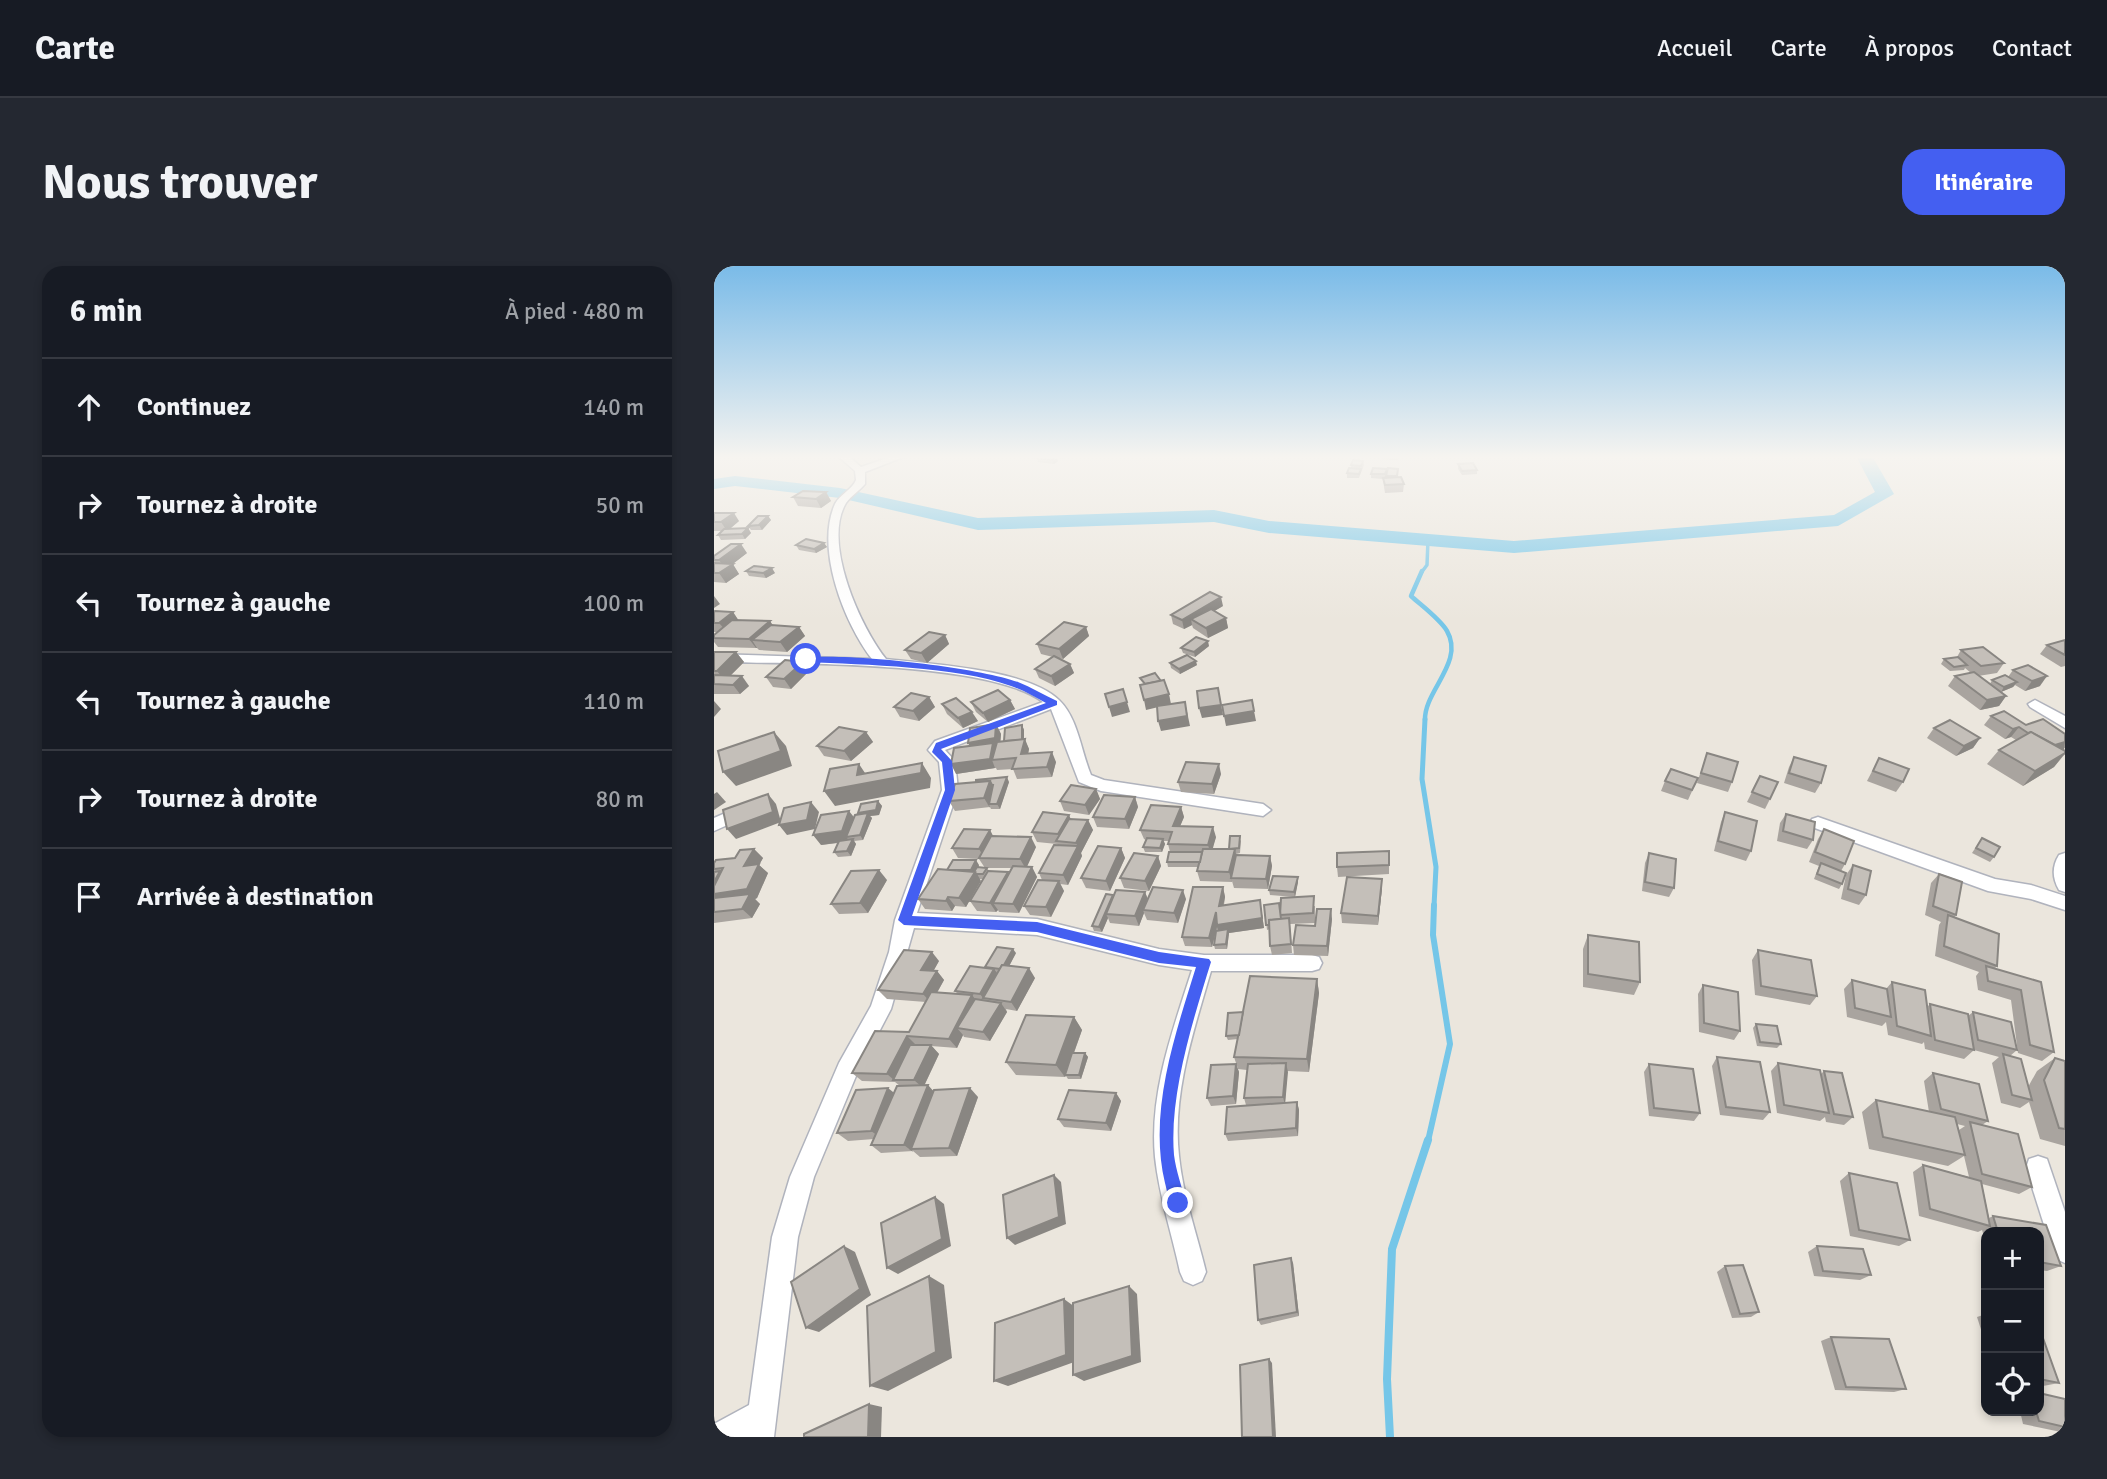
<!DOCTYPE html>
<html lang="fr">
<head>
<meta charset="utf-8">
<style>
  body { margin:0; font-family:Signika,sans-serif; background:#242831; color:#f1f3f6 }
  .controls { position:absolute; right:21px; bottom:21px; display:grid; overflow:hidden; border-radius:14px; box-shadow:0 4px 10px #0003 }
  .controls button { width:63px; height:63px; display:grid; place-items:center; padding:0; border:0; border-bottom:2px solid #363941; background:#171b24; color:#f1f3f6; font:35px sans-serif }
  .stop { position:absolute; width:21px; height:21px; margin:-16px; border:5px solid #445ff1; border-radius:50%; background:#fff }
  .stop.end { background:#445ff1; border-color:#fff; box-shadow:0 2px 7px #0008 }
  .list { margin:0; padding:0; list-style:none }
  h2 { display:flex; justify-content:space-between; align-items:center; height:91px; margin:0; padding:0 28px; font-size:30px }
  h2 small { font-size:23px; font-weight:400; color:#9ea1a6 }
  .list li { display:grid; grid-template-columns:46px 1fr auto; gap:21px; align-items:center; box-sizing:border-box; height:98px; padding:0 28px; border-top:2px solid #363941 }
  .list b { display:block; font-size:26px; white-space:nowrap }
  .list em { font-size:23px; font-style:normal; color:#9ea1a6 }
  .icon { flex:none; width:38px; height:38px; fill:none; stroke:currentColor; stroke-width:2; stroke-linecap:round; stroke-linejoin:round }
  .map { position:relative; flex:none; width:1351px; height:1171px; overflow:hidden; border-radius:21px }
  header { display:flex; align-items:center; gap:42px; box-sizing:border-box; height:98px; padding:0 35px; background:#171b24; border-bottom:2px solid #363941 }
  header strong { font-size:33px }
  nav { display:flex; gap:38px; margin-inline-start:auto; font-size:24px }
  .intro { display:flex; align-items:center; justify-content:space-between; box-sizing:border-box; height:168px; padding:0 42px }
  h1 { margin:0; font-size:49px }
  .button { padding:18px 32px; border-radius:21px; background:#445ff1; color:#fff; font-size:24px; font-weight:700 }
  main { display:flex; gap:42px; padding:0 42px }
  aside { flex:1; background:#171b24; border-radius:21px; box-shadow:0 4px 10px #0003 }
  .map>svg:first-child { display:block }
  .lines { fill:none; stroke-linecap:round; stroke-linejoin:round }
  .stream-far4 { stroke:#75c6e8; stroke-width:3.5 }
  .stream-far3 { stroke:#75c6e8; stroke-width:4.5 }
  .stream-far2 { stroke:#75c6e8; stroke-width:5 }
  .stream-far1 { stroke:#75c6e8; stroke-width:6 }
  .stream { stroke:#75c6e8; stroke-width:8 }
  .river { fill:#75c6e8; fill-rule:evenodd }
  .minor-casing { stroke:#b0b3bd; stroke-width:3 }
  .minor { fill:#fff; fill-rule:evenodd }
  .wall { fill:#a9a49f; fill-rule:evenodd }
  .shaded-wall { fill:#898682 }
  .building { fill:#c4bfb9; stroke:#898682; stroke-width:2 }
  .route { fill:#445ff1 }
</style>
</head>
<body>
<header>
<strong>Carte</strong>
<nav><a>Accueil</a><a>Carte</a><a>À propos</a><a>Contact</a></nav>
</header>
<div class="intro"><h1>Nous trouver</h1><a class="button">Itinéraire</a></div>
<main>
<aside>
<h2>6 min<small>À pied · 480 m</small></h2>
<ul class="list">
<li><svg class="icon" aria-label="ahead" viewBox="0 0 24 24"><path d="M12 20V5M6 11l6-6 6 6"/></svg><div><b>Continuez</b></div><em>140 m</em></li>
<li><svg class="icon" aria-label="right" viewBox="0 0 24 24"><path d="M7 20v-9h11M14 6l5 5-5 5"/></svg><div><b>Tournez à droite</b></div><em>50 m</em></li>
<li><svg class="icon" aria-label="left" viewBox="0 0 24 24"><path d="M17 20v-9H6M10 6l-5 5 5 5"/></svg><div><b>Tournez à gauche</b></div><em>100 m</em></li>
<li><svg class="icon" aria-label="left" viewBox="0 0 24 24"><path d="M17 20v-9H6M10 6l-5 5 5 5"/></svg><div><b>Tournez à gauche</b></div><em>110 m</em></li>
<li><svg class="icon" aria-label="right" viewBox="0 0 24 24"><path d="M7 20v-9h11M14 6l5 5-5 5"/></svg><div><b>Tournez à droite</b></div><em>80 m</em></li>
<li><svg class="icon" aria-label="arrive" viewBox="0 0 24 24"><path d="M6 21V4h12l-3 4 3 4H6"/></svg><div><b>Arrivée à destination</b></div></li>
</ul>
</aside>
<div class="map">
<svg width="1351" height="1171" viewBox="0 0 1351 1171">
  <rect width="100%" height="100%" fill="#ebe6dd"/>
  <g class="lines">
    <!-- stream-far4 -->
    <polyline class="stream-far4" points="707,307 713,299 714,274"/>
    <!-- stream-far3 -->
    <path class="stream-far3" d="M708,305l-11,25c11,10 29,23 36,35 18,31 -23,60 -22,89"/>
    <!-- stream-far2 -->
    <polyline class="stream-far2" points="711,453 708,513 722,601 720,640"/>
    <!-- stream-far1 -->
    <polyline class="stream-far1" points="714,875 736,778 719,669 720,639"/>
    <!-- stream -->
    <polyline class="stream" points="676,1171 673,1113 678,983 714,874"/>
    <!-- river -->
    <polygon class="river" points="1142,190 1158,190 1180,228 1124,260 800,287 555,267 500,256 264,264 126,232 21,220 0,223 0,213 21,210 126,222 264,252 500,244 555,255 800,275 1120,249 1161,226"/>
    <!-- minor casing -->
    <g class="minor-casing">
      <g id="minor">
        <path d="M124,190h10l13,11 32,-11h13l-41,16v12c-6,7 -14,12 -19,19 -24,40 15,125 40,156 44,5 141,10 173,41 19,18 22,51 32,75l13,5 159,24 8,6 -8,6 -162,-25 -22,-9 -28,-73 -106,41 10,11 3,29 -41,123 120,6 122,30 45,6h108l7,2 3,6 -3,6 -7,2h-101c-17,59 -39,123 -32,185 4,40 18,78 27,116l-4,9 -9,4 -9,-4 -4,-9c-8,-38 -21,-76 -25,-115 -6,-63 18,-128 37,-187l-33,-5 -122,-30 -123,-7 -23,81 -35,67 -42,101 -16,60 -24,200h-60v-13l35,-19 23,-168 18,-60 49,-114 32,-57 18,-54 6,-32 47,-130 -3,-28 -11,-12 7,-9 108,-39c-55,-42 -256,-38 -329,-40v-8l158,5c-28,-36 -57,-111 -37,-155 5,-10 17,-14 21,-24l-1,-9z"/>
        <polygon points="1321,434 1351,450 1351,462 1316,441 1314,438"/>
        <polygon points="32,538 38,540 40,544 38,548 0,565 0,552"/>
        <polygon points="1104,551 1281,613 1317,619 1351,630 1351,644 1317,633 1274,625 1098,561 1096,557 1098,553"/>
        <path d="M1351,587v39l-6,-2c-7,-12 -7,-24 0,-35z"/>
        <polygon points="1324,890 1333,893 1351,946 1351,997 1342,993 1338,984 1312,902 1315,893"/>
      </g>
    </g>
    <!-- minor -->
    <use href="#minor" class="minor"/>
  </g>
  <!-- wall -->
  <g class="wall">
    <polygon points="337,190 355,190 351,193 343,192 344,195 340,198 324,196 323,192"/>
    <polygon points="633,190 652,190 651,191"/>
    <polygon points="667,190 685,190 684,194 667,193"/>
    <polygon points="649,195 650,199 645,212 633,212 633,207 637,202 637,199"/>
    <polygon points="744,198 763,204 763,208 748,209 744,203"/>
    <polygon points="673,203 671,212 672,212 672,210 684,203 683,212 690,218 689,226 671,227 670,221 669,213 657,212 657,208"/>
    <polygon points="112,226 117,235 107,242 84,240 79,231"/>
    <polygon points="0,247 25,255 16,263 34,262 37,267 31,273 7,274 4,269 9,265 0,265"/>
    <polygon points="54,250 57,254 48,264 37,264 34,260"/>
    <polygon points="110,277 113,281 102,287 85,284 82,279"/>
    <polygon points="33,287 18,298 25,308 12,317 0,316 0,290"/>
    <polygon points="32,305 61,307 52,312 35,310"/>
    <polygon points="509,340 500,345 512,352 514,362 494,372 479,362 478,359 470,363 459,358 457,349"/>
    <polygon points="0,346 19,346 24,354 56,355 58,359 85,361 91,370 73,386 45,384 43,382 42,382 4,381 0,376 0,369 3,366 0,366"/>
    <polygon points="372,361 375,370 349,393 343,392 356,398 360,407 341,420 325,412 321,403 339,391 327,388 323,378"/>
    <polygon points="231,369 235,378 213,397 197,393 191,384"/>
    <polygon points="1351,374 1351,400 1347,401 1326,388 1333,379"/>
    <polygon points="495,380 481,391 469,387 467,382"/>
    <polygon points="1247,384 1290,397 1283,407 1264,410 1276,418 1278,414 1294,411 1299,404 1326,420 1311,425 1301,419 1299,421 1287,426 1292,430 1285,440 1266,444 1234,420 1241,410 1257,407 1251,402 1250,404 1236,405 1227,398 1230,393 1243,391"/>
    <polygon points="0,386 22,386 30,396 16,410 35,420 26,428 0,428"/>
    <polygon points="456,397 483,399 466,408 457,402"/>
    <polygon points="95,405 77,423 59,421 52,411"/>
    <polygon points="215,431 221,441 205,455 186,451 180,441"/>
    <polygon points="296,434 301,443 274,456 262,446 257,436"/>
    <polygon points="228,438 264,455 249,462 233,448"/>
    <polygon points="1277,450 1351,468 1351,482 1348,483 1351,485 1351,488 1340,501 1309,520 1273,498 1285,484 1302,474 1297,471 1291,473 1270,459"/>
    <polygon points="282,458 287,468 286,476 290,475 308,459 310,464 310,473 315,483 314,488 342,496 338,511 303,513 299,503 283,504 282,502 281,502 242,508 256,480"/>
    <polygon points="1220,462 1266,472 1259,482 1242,490 1213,472"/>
    <polygon points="152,466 159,476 137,495 110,490 103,480"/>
    <polygon points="993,487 1018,516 1014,526 983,517"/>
    <polygon points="1080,491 1107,517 1101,527 1070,517 1075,501"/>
    <polygon points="1165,492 1189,516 1182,526 1153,515"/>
    <polygon points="507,508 500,528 467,526 464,516"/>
    <polygon points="1046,510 1056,533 1051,543 1033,536"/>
    <polygon points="984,512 974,534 947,525 951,515"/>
    <polygon points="295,516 286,543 277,543 276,541 241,545 235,535 241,518"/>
    <polygon points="382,523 386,533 375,549 350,545 346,535"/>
    <polygon points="421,531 424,541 415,563 383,561 379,551"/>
    <polygon points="164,535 168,540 165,549 156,550 158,552 149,574 140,575 142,578 137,590 124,591 120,586 124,577 107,579 140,552"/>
    <polygon points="467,541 470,551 466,560 502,571 498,583 515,583 527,574 526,587 522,588 522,590 556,590 558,600 554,623 520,622 518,615 518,616 486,615 483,605 484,601 454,601 453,596 456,586 454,578 455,575 449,575 451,578 448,586 431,586 429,581 432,574 430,573 426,564"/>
    <polygon points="1011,546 1037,585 1032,595 1000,585 1007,556"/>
    <polygon points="1072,548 1099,574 1093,583 1063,575 1066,557"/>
    <polygon points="357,553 374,554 379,564 367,587 368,590 354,619 346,618 350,625 337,651 316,649 310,640 328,614 325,607 344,579 343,578 323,576 318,566"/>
    <polygon points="1110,563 1131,598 1127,605 1128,618 1125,623 1100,613 1105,600 1095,596 1104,573"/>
    <polygon points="276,564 279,570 322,581 312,601 318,601 323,611 305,647 285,646 284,644 282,646 263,645 256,635 269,613 266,613 252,641 241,640 238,645 211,643 204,633 233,603 265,599 265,601 273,602 275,605 295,607 297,602 271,602 265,593 244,592 238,582"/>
    <polygon points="1268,572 1280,591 1276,596 1258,587"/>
    <polygon points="407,582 411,592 396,625 372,622 367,612"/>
    <polygon points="40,583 49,592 45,599 54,607 43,632 41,633 46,638 38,652 0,657 0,597 21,592"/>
    <polygon points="675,585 675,608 624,611 623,601"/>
    <polygon points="935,587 960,622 955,631 928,625 931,597"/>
    <polygon points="444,590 447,600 435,625 410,622 406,612"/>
    <polygon points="1139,599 1152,629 1145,639 1127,633 1132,609"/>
    <polygon points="1225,608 1242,649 1240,652 1283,700 1280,703 1327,716 1340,786 1328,795 1304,787 1297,734 1264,724 1262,710 1265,706 1221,690 1225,659 1227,656 1211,649 1217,617"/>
    <polygon points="668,613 668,622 664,659 628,657 627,647"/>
    <polygon points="173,614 154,647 125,648 117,638"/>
    <polygon points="584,616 581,631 556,629 555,624"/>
    <polygon points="509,621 511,631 510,639 546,634 550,662 515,667 513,683 501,683 500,679 502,666 498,681 471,680 468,671"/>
    <polygon points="431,626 434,634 472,633 464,657 433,654 430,647 425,660 396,657 394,652 388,666 380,665 378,660 399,629"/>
    <polygon points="550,639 566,645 601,640 601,657 576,658 578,687 558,689 556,680 556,663 553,664"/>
    <polygon points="618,653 614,690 580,689 579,679 601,660"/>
    <polygon points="874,669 926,716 920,729 869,721 869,683"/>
    <polygon points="1044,684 1103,730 1096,739 1041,729 1038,694"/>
    <polygon points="302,687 295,700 321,712 303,745 292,743 293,746 276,775 250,771 249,769 243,782 217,780 225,788 210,820 219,825 264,831 243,890 206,891 199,885 167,887 157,879 160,873 134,875 123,867 180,827 186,820 181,816 148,815 138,807 195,766 212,736 173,733 164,724 225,695 219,705 223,705 230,714 223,727 244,728 241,725 271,702"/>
    <polygon points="603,713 605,727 595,806 573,805 571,836 583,836 585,844 584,870 514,875 511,868 532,839 530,832 533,804 524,803 520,791 524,773 514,774 512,770 529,746"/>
    <polygon points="1138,714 1172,723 1178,716 1213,741 1216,738 1254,750 1259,746 1303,784 1296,790 1314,821 1323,805 1341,792 1351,795 1351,880 1326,873 1315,836 1306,842 1287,837 1278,797 1285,791 1260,784 1250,793 1211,783 1210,776 1208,778 1174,769 1172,756 1168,760 1133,751 1130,723"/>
    <polygon points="989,719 1026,765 1020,774 985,766 984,728"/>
    <polygon points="360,751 368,764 360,787 371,787 374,791 367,813 354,813 352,810 351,811 302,809 292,796"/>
    <polygon points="1042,758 1067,778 1063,782 1043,780 1039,762"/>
    <polygon points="1003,791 1056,846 1049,854 1006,849 998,800"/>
    <polygon points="1064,797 1107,808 1110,805 1139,851 1130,859 1112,856 1111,851 1106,855 1063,847 1057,805"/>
    <polygon points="522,798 525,806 522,838 497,840 493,832"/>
    <polygon points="935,798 986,847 980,855 935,850 930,806"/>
    <path d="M1219,807l46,11 9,37 -6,4 36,9 14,53 -13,7 -37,-10 7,34 4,-2 53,9 15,41 -14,5 -8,-1v-38h-53v10l-4,-12 -4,2 -59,-16 -6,-44 10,-7 46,12 -5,-21 -16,10 -79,-17 -7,-37 14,-12 53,12 -5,-31zM1243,858l8,2 -6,4z"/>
    <polygon points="402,827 407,835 397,865 350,861 344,853"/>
    <polygon points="1135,907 1196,974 1185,980 1136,970 1126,915"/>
    <polygon points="1103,980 1157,1009 1146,1014 1100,1010 1094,986"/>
    <polygon points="579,997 585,1050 547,1059 544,1054"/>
    <polygon points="1011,1000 1045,1046 1037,1051 1018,1052 1003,1006"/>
    <polygon points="1272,1048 1272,1079 1263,1051"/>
    <polygon points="1325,1061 1345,1117 1329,1120 1325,1119"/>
    <polygon points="1117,1071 1192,1123 1180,1126 1121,1124 1107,1075"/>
    <polygon points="1306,1145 1325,1145 1351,1161 1351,1165 1347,1166 1309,1158"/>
  </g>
  <!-- shaded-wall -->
  <g class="shaded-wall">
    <polygon points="343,191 344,195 340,198 338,194"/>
    <polygon points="112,226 117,235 107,242 102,233"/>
    <polygon points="20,247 25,255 13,265 7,256"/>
    <polygon points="54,250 57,254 48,264 45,259"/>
    <polygon points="34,262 37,267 31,273 28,268"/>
    <polygon points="110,277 113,281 102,287 100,283"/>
    <polygon points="27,278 33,287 15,301 19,298 25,308 12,317 5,307 11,303 5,294"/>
    <polygon points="58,302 61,307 52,312 49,307"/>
    <polygon points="0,330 6,338 0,342"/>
    <polygon points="507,331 509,340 482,356 477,353 478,359 470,363 468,354"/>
    <polygon points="19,346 25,355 13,366 5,357"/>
    <polygon points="512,352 514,362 494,372 492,362"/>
    <polygon points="56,355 62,364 38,374 43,382 42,382 35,373"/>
    <polygon points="85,361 91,370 73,386 66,376"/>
    <polygon points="372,361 375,370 349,393 345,383"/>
    <polygon points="231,369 235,378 213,397 207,387"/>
    <polygon points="494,375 495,380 481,391 480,386"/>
    <polygon points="22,386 30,396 11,415 3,405"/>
    <polygon points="482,395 483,399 466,408 465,403"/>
    <polygon points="89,396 95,405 77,423 70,413"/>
    <polygon points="356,398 360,407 341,420 337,410"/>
    <polygon points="28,410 35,420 26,428 19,419"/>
    <polygon points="1333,410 1326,420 1311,425 1318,415"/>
    <polygon points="1303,416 1299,421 1287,426 1290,421"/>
    <polygon points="504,422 509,449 488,452 485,442"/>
    <polygon points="455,428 457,438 432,444 430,434"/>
    <polygon points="1292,430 1285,440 1266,444 1273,434"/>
    <polygon points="215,431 221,441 205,455 199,445"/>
    <polygon points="296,434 301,443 274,456 269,447"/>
    <polygon points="0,435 7,443 0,451"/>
    <polygon points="413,436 416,446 398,451 395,441"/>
    <polygon points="471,436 476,460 447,465 444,455"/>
    <polygon points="540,445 542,455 512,460 510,450"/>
    <polygon points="258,446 264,455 249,462 244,452"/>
    <polygon points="282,458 287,468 286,482 278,494 281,502 242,508 237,498 259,487 254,477"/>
    <polygon points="308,459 310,464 310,475 311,473 315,483 312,498 307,488 293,483"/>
    <polygon points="1305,461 1297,471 1291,473 1299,463"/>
    <polygon points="60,466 72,480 78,500 22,520 9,506"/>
    <polygon points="152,466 159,476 137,495 130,485"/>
    <polygon points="1266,472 1259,482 1242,490 1250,480"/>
    <polygon points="1351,476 1350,483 1329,491 1337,481"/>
    <polygon points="338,486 342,496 338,511 333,501"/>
    <polygon points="1351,487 1340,501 1309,520 1321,505"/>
    <polygon points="208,497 217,512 216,522 121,540 110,525 143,509 145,498 155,513"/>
    <polygon points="505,498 507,508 500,528 498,518"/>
    <polygon points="293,511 295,516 286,543 283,538"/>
    <polygon points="276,515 281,524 275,538 276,542 270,532"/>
    <polygon points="382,523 386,533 375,549 371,539"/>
    <polygon points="3,526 12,536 0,544 0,528"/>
    <polygon points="54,528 62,538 67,556 22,573 13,563"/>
    <polygon points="421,531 424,541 415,563 411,553"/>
    <polygon points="164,535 168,540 165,549 156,550 158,552 149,574 146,569 148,552 144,547"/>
    <polygon points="97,536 105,546 101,563 73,569 65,559"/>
    <polygon points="467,541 470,551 462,570 459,560"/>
    <polygon points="135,545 143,555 132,571 136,575 107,579 99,569"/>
    <polygon points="355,549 359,558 348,576 344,568"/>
    <polygon points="374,554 379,564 367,587 368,590 354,619 349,609 364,581 362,577"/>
    <polygon points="499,561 502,571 497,589 494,579"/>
    <polygon points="276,564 281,574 271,593 265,583"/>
    <polygon points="317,571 322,581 312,603 306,593"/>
    <polygon points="139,573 142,578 137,590 133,585"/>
    <polygon points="449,573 451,578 448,586 446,582"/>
    <polygon points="407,582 411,592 396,625 392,615"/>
    <polygon points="40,583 49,592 45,599 54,607 43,632 41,633 46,638 38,652 28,643 0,646 0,616 6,605 15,615 30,600"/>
    <polygon points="521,583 523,593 517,612 518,616 515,606"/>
    <polygon points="444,590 447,600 435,625 431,615"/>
    <polygon points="556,590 558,600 554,623 552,613"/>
    <polygon points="262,594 265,599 262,606 267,615 252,641 245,632"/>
    <polygon points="318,601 323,611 305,647 299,638"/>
    <polygon points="165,604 173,614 154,647 146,637"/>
    <polygon points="294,606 299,616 279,637 284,644 282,646 276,637"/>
    <polygon points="584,611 584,616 581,631 580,626"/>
    <polygon points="668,613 668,622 664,659 664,650"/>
    <polygon points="345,615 350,625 337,651 332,641"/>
    <polygon points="509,621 511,631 507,650 505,640"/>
    <polygon points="469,624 472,633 464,657 460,647"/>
    <polygon points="431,626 435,636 429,644 430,647 425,660 421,650"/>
    <polygon points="399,629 392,648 394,652 388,666 385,661"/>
    <polygon points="234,631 241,640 238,645 232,635"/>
    <polygon points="546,634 550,662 515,667 513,683 512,678 506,669 503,661 498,681 495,672 502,646"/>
    <polygon points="617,643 618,653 614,690 613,680"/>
    <polygon points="299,683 302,687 291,708 287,703"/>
    <polygon points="218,686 225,695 215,713 207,704"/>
    <polygon points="315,702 321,712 303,745 297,736"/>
    <polygon points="280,703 287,712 269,732 266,728"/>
    <polygon points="223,705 230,714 217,737 209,728"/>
    <polygon points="603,713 605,727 595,806 593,793"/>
    <polygon points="258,729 265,738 243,762 249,769 243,782 235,773"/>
    <polygon points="287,737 293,746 276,775 269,766"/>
    <polygon points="360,751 368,764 351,811 342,799"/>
    <polygon points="193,770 201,778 184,814 180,814 173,808"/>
    <polygon points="217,779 225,788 209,822 200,814"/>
    <polygon points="371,787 374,791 367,813 365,809"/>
    <polygon points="572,797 574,806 571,839 569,831"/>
    <polygon points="522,798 525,806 522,838 519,830"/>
    <polygon points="214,819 222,828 197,883 199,886 190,879"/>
    <polygon points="174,822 184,830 167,872 157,865"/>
    <polygon points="256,822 264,831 243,890 235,882"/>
    <polygon points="402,827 407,835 397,865 392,857"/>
    <polygon points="583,836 585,844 584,870 582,862"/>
    <polygon points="340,909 347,916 352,958 301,979 293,972"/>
    <polygon points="221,931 230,938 237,980 184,1008 173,1002"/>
    <polygon points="130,980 141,986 157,1029 105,1066 92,1062"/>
    <polygon points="577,992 579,997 585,1050 583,1046"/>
    <polygon points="215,1010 230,1019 238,1092 174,1125 156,1120"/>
    <polygon points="415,1020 423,1028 427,1096 370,1115 359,1109"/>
    <polygon points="350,1033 361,1041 363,1095 294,1120 280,1115"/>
    <polygon points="555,1093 558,1097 562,1171 559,1171"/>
    <polygon points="155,1138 168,1141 167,1171 154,1171"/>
  </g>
  <!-- building -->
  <g class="building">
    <polygon points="326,190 332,190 343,191 338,194 323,192"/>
    <polygon points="639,194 649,195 647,200 637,199"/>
    <polygon points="759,197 763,204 748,205 744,198"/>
    <polygon points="635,202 647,203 645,208 633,207"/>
    <polygon points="659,202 673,203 671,208 657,208"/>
    <polygon points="674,202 684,203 683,210 672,210"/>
    <polygon points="687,211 690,218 671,219 669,212"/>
    <polygon points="89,225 112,226 102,233 79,231"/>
    <polygon points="0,247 20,247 7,256 0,256"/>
    <polygon points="44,250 54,250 45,259 34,260"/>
    <polygon points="34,262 28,268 4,269 10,263"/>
    <polygon points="92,273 110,277 100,283 82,279"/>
    <polygon points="17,278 27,278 5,294 0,294 0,290"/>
    <polygon points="0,297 19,298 5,307 0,307"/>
    <polygon points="40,300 58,302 49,307 32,305"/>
    <polygon points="496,326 507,331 468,354 457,349"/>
    <polygon points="497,343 512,352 492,362 477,353"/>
    <polygon points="1,345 19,346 5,357 0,357 0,346"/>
    <polygon points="18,354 56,355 35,373 0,372 0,369"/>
    <polygon points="350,356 372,361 345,383 323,378"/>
    <polygon points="57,359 85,361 66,376 38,374"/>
    <polygon points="215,366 231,369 207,387 191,384"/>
    <polygon points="482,371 494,375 480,386 467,382"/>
    <polygon points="1351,374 1351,389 1333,379"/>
    <polygon points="1269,381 1290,397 1267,400 1247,384"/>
    <polygon points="0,386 22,386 3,405 0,405"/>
    <polygon points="473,389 482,395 465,403 456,397"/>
    <polygon points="340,390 356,398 337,410 321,403"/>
    <polygon points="1244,391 1253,399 1240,401 1230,393"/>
    <polygon points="71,394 89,396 70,413 52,411"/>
    <polygon points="1314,399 1333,410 1318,415 1299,404"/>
    <polygon points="1260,406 1292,430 1273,434 1241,410"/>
    <polygon points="441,407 447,415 431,418 426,412"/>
    <polygon points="1291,409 1303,416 1290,421 1278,414"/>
    <polygon points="0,410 0,409 28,410 19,419 0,418"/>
    <polygon points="450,414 455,428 430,434 426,419"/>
    <polygon points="504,422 507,439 485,442 483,425"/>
    <polygon points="409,423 413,436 395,441 391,428"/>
    <polygon points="284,424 296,434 269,447 257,436"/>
    <polygon points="197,427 215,431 199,445 180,441"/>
    <polygon points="242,432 258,446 244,452 228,438"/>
    <polygon points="538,434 540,445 510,450 508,439"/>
    <polygon points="471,436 473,450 444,455 443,440"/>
    <polygon points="1290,445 1312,459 1329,453 1351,468 1351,476 1341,479 1317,466 1314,467 1305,461 1299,463 1277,450"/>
    <polygon points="1236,454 1266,472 1250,480 1220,462"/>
    <polygon points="282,458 281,472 254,477 256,462"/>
    <polygon points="308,459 308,474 290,475 291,462"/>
    <polygon points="125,461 152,466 130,485 103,480"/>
    <polygon points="60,466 67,485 9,506 4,485"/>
    <polygon points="1317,466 1351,485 1351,487 1321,505 1285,484"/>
    <polygon points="311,473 307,488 338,486 333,501 298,503 302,492 278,494 283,476"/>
    <polygon points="279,477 276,493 237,498 240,482"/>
    <polygon points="993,487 1024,496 1018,516 987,507"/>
    <polygon points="1080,491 1112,500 1107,517 1075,507"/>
    <polygon points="1165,492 1195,503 1189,516 1159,505"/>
    <polygon points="472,496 505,498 498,518 464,516"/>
    <polygon points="208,497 207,507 110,525 116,503 145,498 143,509"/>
    <polygon points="957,503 984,512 978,524 951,515"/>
    <polygon points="1046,510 1064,516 1056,533 1038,526"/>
    <polygon points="293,511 283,538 275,538 279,519 278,519 276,515 262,516 262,514"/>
    <polygon points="276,515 270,532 235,535 241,518"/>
    <polygon points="357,519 382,523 371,539 346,535"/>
    <polygon points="54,528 59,546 13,563 9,544"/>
    <polygon points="390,529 421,531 411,553 379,551"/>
    <polygon points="164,535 162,544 144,547 147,538"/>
    <polygon points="97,536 93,554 65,559 70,542"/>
    <polygon points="437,539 467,541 459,560 499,561 494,579 454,578 458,566 426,564"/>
    <polygon points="135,545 128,565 99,569 107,549"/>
    <polygon points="329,546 355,549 344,568 318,566"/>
    <polygon points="1011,546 1043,555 1037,585 1004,575"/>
    <polygon points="154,547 146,569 132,571 141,549"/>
    <polygon points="1072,548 1101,556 1099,574 1069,565"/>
    <polygon points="355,553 374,554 362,577 342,575"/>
    <polygon points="250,563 276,564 265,583 238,582"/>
    <polygon points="1110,563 1140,575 1131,598 1101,586"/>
    <polygon points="277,570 317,571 306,593 265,592"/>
    <polygon points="516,570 526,570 525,582 515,583"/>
    <polygon points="433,572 449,573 446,582 429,581"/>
    <polygon points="1268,572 1286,581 1280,591 1262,582"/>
    <polygon points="139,573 133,585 120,586 125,575"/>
    <polygon points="340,579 364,580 349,609 325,607"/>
    <polygon points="384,580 407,582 392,615 367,612"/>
    <polygon points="40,583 30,600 45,598 33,623 0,628 0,620 9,602 0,603 0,597 2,594 21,592 26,584"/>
    <polygon points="489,583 521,583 515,606 483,605"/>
    <polygon points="675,585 675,599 623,601 623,587"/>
    <polygon points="455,586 488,586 486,596 453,596"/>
    <polygon points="420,587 444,590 431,615 406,612"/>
    <polygon points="935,587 962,593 960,622 931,616"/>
    <polygon points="522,589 556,590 552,613 517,612"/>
    <polygon points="239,594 262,594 257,604 233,604"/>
    <polygon points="1107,597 1132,607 1128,618 1103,608"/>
    <polygon points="1139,599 1157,605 1152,629 1134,623"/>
    <polygon points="299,600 318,601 299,638 279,637"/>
    <polygon points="263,601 273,602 269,608 263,608 260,606"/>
    <polygon points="224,603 261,606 245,632 234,631 232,635 204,633"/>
    <polygon points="165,604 146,637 117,638 137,605"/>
    <polygon points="6,605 0,616 0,606"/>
    <polygon points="274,605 294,606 276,637 256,635"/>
    <polygon points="1225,608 1248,616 1242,649 1219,640"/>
    <polygon points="559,610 584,611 580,626 555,624"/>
    <polygon points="633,611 668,613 664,650 627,647"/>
    <polygon points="324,614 345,615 332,641 310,640"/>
    <polygon points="439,621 469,624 460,647 429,644"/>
    <polygon points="479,621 509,621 505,640 546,634 548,652 503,659 502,646 495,672 468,671"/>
    <polygon points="402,624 431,626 421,650 392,648"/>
    <polygon points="36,628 28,643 0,646 0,632"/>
    <polygon points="392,628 399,629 385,661 378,660"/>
    <polygon points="600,630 599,647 566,649 567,632"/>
    <polygon points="565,637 567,653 555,654 555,659 552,659 550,639"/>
    <polygon points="603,643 617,643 613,680 579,679 582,659 601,660"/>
    <polygon points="1234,649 1285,668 1283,700 1230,680"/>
    <polygon points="575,652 577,678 556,680 555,654"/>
    <polygon points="514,663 512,678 500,679 502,665"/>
    <polygon points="874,669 925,676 926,716 874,708"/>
    <polygon points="283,681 299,683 290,699 288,699 286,703 271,701"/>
    <polygon points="190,684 218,686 207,704 223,705 209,728 164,724"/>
    <polygon points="1044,684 1097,694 1103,730 1047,720"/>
    <polygon points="288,699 315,702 297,736 269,732"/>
    <polygon points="256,700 280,703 266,728 241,725"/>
    <polygon points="1272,700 1327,716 1340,786 1316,779 1307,724 1274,715"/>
    <polygon points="536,710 603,713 593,793 520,791"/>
    <polygon points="1138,714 1173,723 1177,751 1141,742"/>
    <polygon points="1178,716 1211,724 1217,770 1183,760"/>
    <polygon points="989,719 1024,726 1026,765 990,757"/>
    <polygon points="217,726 258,729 235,773 193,770 173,808 138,807 161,765 195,766"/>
    <polygon points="261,733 287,737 269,766 243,762"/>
    <polygon points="1216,738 1254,748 1260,784 1221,774"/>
    <polygon points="529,746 525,769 512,770 514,747"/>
    <polygon points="1259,746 1297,756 1303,784 1264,774"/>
    <polygon points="312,749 360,751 342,799 292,796"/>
    <polygon points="1042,758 1063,760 1067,778 1046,776"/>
    <polygon points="196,779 217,779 200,814 179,814"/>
    <polygon points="358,787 371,787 365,809 351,809"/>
    <polygon points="1289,788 1307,793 1318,834 1298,829"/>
    <polygon points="1003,791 1046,796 1056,846 1012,841"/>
    <polygon points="1341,792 1351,795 1351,863 1345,862 1330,814"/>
    <polygon points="572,797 569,831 530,832 534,798"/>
    <polygon points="1064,797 1106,804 1115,847 1070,839"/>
    <polygon points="522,798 519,830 493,832 497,799"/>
    <polygon points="935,798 979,803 986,847 940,842"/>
    <polygon points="1110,805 1128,807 1139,851 1120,848"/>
    <polygon points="1219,807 1265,818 1274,855 1227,843"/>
    <polygon points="214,819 190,879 157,879 183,820"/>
    <polygon points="174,822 157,865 123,867 142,824"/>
    <polygon points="256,822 235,882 197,883 220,824"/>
    <polygon points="355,824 402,827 392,857 344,853"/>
    <polygon points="1162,834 1241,851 1251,889 1169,871"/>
    <polygon points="583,836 582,862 511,868 513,841"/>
    <polygon points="1256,856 1304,868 1318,921 1268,908"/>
    <polygon points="1209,899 1267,915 1276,960 1216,943"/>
    <polygon points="1135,907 1183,917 1196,974 1145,964"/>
    <polygon points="340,909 345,951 293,972 289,929"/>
    <polygon points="221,931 228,973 173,1002 167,957"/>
    <polygon points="1279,950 1332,959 1347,1000 1325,996 1325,966 1284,966"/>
    <polygon points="130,980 146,1023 92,1062 77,1016"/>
    <polygon points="1103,980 1149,983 1157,1009 1109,1005"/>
    <polygon points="577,992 583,1046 544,1054 540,999"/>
    <polygon points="1029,999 1045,1046 1026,1048 1011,1000"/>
    <polygon points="215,1010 222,1086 156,1120 153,1040"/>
    <polygon points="415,1020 418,1090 359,1109 359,1037"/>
    <polygon points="350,1033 352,1089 280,1115 281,1057"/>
    <polygon points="1325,1061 1345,1117 1325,1113"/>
    <polygon points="1117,1071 1175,1073 1192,1123 1132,1121"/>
    <polygon points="555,1093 559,1171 528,1171 526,1099"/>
    <polygon points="1325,1127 1351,1133 1351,1161 1325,1155 1322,1145 1325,1145"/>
    <polygon points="155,1138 154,1171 90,1171 90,1168"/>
  </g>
  <!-- sky -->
  <linearGradient id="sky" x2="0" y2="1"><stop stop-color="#7abbe8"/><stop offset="0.54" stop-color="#f6f4f0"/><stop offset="1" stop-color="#f6f4f0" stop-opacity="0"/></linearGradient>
  <rect width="1351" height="354" fill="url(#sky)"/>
  <!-- route -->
  <path class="route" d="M88,392c43,-6 175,9 216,24 13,5 26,13 39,19v4l-116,44 11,12 3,29 -43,126 125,6 122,30 50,7 2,3c-18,58 -42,133 -37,193 2,16 8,32 12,48l-2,5 -6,3c-10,-4 -10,-18 -13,-28 -17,-71 10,-148 31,-216l-37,-4 -122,-31 -133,-7 -6,-5 47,-130 -3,-28 -10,-10 4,-9 110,-40c-11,-6 -23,-13 -35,-17 -56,-20 -145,-21 -205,-24z"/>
</svg>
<div class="controls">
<button>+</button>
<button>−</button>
<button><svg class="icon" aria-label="locate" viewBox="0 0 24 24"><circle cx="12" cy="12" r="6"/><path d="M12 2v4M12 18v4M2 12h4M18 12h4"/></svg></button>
</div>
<div class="stop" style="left:92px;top:393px"></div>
<div class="stop end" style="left:464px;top:937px"></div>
</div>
</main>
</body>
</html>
